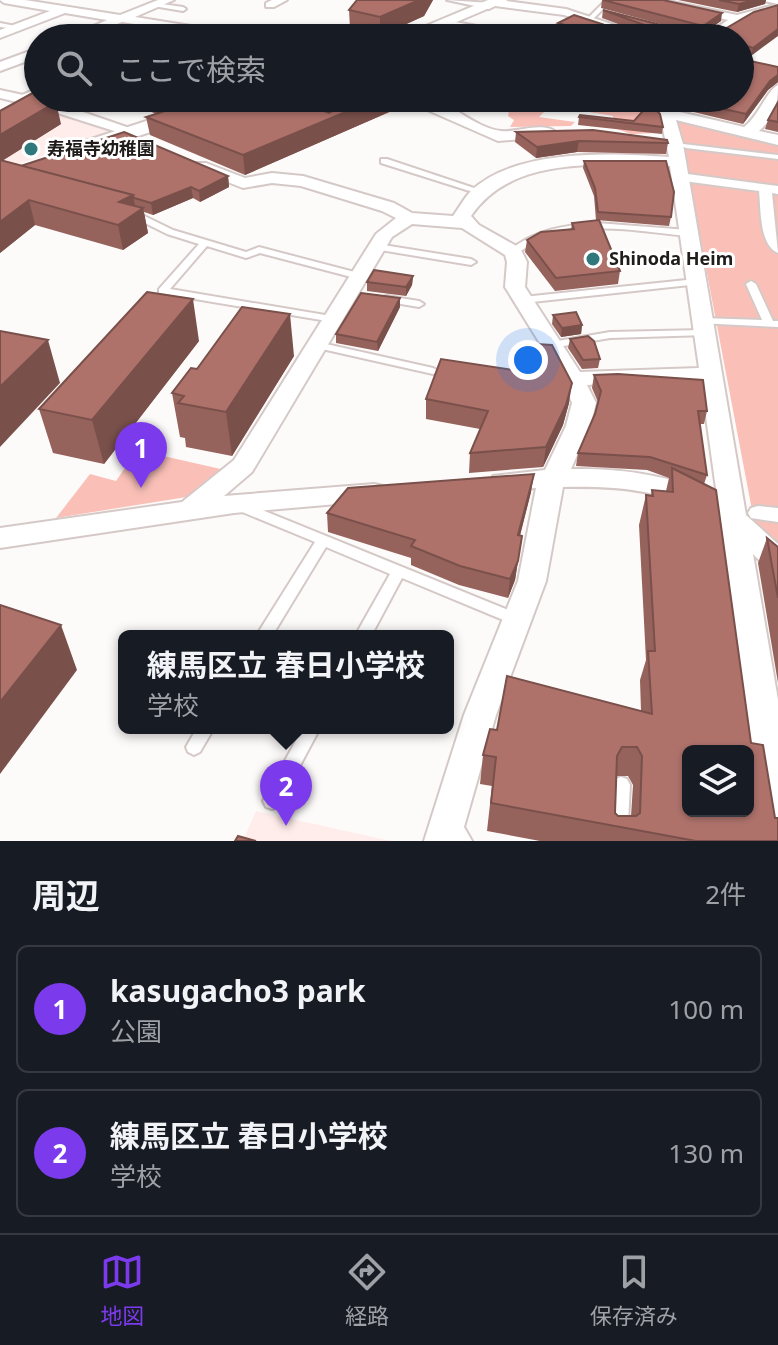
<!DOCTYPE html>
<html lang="ja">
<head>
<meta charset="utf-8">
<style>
  body { margin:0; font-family:"Noto Sans","Noto Sans JP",sans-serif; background:#242831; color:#f1f3f6 }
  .controls { position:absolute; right:24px; bottom:24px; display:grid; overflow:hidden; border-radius:12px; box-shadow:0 2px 6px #0004 }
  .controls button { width:72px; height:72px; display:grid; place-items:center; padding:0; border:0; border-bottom:2px solid #363941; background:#171b24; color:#f1f3f6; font:40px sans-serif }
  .you { position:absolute; left:528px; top:360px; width:28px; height:28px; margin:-20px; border:6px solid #fff; border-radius:50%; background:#1a73e8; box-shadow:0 0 0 12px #1a73e833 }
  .badge { display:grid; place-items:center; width:52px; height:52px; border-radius:50%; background:#7c3aed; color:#fff; font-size:26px; font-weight:700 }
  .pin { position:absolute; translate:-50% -66px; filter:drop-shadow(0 2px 4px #0008) }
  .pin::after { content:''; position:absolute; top:42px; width:28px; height:24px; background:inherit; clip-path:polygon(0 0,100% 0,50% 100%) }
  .popup { position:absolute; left:118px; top:630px; width:336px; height:104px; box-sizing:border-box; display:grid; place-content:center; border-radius:12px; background:#171b24; filter:drop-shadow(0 2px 6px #0005); font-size:26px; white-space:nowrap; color:#9ea1a6 }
  .popup b { font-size:30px; color:#f1f3f6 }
  .popup::after { content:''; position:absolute; left:50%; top:100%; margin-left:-16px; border:16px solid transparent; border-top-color:#171b24 }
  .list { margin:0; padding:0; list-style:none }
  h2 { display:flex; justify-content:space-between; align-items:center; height:104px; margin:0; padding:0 32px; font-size:34px }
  h2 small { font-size:26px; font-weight:400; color:#9ea1a6 }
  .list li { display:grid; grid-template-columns:52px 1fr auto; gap:24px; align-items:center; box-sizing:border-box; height:128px; margin:0 16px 16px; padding:0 16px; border:2px solid #363941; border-radius:12px }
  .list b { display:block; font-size:30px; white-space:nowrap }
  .list p { margin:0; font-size:26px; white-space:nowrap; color:#9ea1a6 }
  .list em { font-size:26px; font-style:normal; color:#9ea1a6 }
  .icon { flex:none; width:44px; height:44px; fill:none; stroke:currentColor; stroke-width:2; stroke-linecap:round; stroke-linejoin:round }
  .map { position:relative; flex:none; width:778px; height:841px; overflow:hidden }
  .search { position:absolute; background:#171b24; box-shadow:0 2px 6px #0004; left:24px; right:24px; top:24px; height:88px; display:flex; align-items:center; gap:20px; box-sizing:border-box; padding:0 28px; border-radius:44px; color:#9ea1a6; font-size:30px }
  .sheet { height:392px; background:#171b24 }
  nav { display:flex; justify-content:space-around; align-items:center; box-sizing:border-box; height:112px; border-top:2px solid #363941; background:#171b24; font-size:22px; color:#9ea1a6 }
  nav a { display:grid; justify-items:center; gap:4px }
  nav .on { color:#7c3aed }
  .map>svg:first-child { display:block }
  .built { fill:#ffedeb }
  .green { fill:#fac0b8 }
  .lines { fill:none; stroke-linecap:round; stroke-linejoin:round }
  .service-casing { stroke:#d5c9c7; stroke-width:4 }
  .pedestrian-casing { stroke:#d5c9c7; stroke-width:4 }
  .minor-casing { stroke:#d5c9c7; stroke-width:4 }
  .tertiary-casing { stroke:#d5c9c7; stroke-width:4 }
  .service { fill:#fff; fill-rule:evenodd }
  .pedestrian { fill:#fff; fill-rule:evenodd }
  .minor { fill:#fff; fill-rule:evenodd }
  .tertiary { fill:#fff; fill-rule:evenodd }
  .wall { fill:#96625c; fill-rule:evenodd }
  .shaded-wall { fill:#7a504b }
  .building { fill:#ae726b; stroke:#7a504b; stroke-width:2; fill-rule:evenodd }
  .poi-dot { fill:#2f787c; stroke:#fff; stroke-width:3 }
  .labels { text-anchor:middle; stroke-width:6; stroke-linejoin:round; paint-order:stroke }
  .far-poi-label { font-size:18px; font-weight:bold; fill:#211c1c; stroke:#fff; text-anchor:start }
</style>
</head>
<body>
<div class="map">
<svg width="778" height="841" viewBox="0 0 778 841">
  <rect width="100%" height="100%" fill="#fdfbfa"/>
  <!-- built -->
  <g class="built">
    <polygon points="52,110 114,130 14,166 0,163 0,135"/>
    <polygon points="256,811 391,841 243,841"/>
  </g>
  <!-- green -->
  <g class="green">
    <polygon points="466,98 507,98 522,107 545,111 539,117 575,122 571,126 510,127 514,120 508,116 510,107 477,112 472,109 475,103"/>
    <polygon points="525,98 639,98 661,133 631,134 614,128 613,116 541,104"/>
    <polygon points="675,119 778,143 778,547 755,526 687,168"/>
    <polygon points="137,450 225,470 193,496 56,518 90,474 116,481"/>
  </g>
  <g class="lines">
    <!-- service casing -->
    <g class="service-casing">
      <g id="service">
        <polygon points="606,0 612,0 591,21 587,21 587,19"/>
        <polygon points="763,0 778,0 778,4 764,1"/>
        <polygon points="155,3 183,7 186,9 183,11 153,6"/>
        <polygon points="0,23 21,27 18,29 0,27"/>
        <polygon points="177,27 182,28 161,38 153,38"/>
        <polygon points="38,88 38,93 19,100 15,98"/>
        <polygon points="683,144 778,155 778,159 686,148 682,146"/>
        <polygon points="381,159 387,159 483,191 476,193 381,163"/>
        <polygon points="130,209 173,230 246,252 259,247 362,274 364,276 359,279 260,253 246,258 207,246 170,289 337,317 338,319 337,321 333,322 159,293 159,289 199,244 167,234 127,214 126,212"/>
        <path d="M597,223l91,7 5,3 -5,3c-62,-6 -117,-20 -172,18l-3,1 -5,-3c25,-22 57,-27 89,-29z"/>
        <polygon points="377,244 471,259 476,262 471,265 374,249 374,245"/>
        <polygon points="696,279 699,280 699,284 523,303 518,300 523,297"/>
        <polygon points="751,281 756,284 773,321 778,321 778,327 698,323 697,321 698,319 702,318 762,320 746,284"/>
        <polygon points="387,296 419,301 424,304 419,307 383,301 383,297"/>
        <polygon points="703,330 708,333 707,335 610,338 552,348 547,345 552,342 610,332"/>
        <polygon points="317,342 433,368 439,371 433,374 313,347 312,345"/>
        <polygon points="240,501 523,616 526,620 523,624 518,626 513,624 402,578 371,636 355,636 390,574 326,547 272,636 256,636 315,542 235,509 233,506 235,503"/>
        <polygon points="197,728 214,728 200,752 194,755 188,752 186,747"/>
        <polygon points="303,728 320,728 278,807 272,809 266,807 263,801 266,795"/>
        <polygon points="621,777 627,779 630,785 627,841 609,841 612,785 615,779"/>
      </g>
    </g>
    <!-- pedestrian casing -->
    <g class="pedestrian-casing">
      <g id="pedestrian">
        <path d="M680,173l98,13v8l-6,-1 6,60c-19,-8 -17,-44 -19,-62l-83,-11v-6z"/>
        <polygon points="758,506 778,508 778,522 751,518 748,513 751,508"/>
      </g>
    </g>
    <!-- minor casing -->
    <g class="minor-casing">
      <g id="minor">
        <polygon points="0,0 25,0 120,15 158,0 174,0 135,17 241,34 247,38 218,38 122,22 83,38 66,38 107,20 65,13 0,38 0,30 50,11 4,3"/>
        <polygon points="272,0 287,0 274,7 266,7 266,3"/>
        <polygon points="447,0 490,3 499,0 566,9 654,38 635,38 564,15 495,6 489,9"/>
        <polygon points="640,0 663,0 737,15 778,4 778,10 751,17 716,38 701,38 728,20"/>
        <polygon points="445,20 519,34 525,38 500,38 441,27 441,21"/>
        <polygon points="38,48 38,57 0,71 0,62"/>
        <path d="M778,85c0,20 -3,32 -19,46l19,4v10l-102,-25 7,24 63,371 32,29v28l-10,-3 -15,-15 25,146v121l-13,-5 -5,-12 -39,-280c-53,-34 -96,-38 -158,-37l-17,94 -50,134 -32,112 8,14h-48l40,-126 54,-134 18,-93 -34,3 -9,-3 -4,-6 4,-6 52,-6 21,-44 6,-23 -10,-24 -57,-92 2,-25 -2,-7 -43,-27 -50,-4 -20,13 -140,235 -28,24 150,-12 9,2 4,7 -4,7 -149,13 -234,35v-20l182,-26 52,-42 142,-226 20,-16 -14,-7 -81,-25 -29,-3 -29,5 -49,-19v-6h12l39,15 27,-5 31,3 91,27 18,10 41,3c6,-8 11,-18 18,-25 45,-43 141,-38 198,-34l-8,-37 -19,-22h15l10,11 77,18c15,-11 23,-37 34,-42zM623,164l47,2 29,202 -119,4 -55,-85 2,-25 -7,-14 -41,-23 -8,-9c34,-50 96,-51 152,-52zM670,380l31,1 16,115c-47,-21 -95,-28 -146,-27l19,-43 6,-23 -9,-18z"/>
        <polygon points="0,90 51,101 141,132 133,137 42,108 0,98"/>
        <path d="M400,98c19,0 38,3 55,12 14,8 29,19 46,21 16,2 41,-10 55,1l-8,5 -50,4z"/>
      </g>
    </g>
    <!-- tertiary casing -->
    <g class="tertiary-casing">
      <g id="tertiary">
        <polygon points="488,0 508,0 419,38 397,38"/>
        <polygon points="217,98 244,98 241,102 96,150 89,152 79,146 82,142"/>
      </g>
    </g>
    <!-- service -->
    <use href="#service" class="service"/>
    <!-- pedestrian -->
    <use href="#pedestrian" class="pedestrian"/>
    <!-- minor -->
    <use href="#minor" class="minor"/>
    <!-- tertiary -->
    <use href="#tertiary" class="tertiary"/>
  </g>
  <!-- wall -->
  <g class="wall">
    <polygon points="357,0 433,0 424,16 380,36 350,28 349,10"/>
    <polygon points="602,0 721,21 704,33 718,33 778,5 751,56 740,54 741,59 778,67 778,82 768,90 743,124 669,106 661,98 740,98 740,38 598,38 599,33 640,32 602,18 603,10 694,33 601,8"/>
    <polygon points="678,0 766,0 765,4 737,12"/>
    <polygon points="558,23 601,30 589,38 587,38 557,29"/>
    <polygon points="121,98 403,98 403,106 245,175 150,135 146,117 156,114"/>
    <polygon points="778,102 778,132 765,129 768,120"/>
    <polygon points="0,111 61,124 2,161 21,166 228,176 229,187 200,202 193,198 153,215 144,212 148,233 123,250 35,225 0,253"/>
    <polygon points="579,117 634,121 663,127 662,134 578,125"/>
    <polygon points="516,132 668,143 666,154 577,152 536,158 515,142"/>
    <polygon points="584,161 671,217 669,226 596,220 594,196 583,168"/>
    <polygon points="572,223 620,271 618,284 555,291 525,252 527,240 571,230"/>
    <polygon points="413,276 412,285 406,296 367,291 367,282"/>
    <polygon points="400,307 378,351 336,343 336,334"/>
    <polygon points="553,315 582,325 581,334 561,337 552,324"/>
    <polygon points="570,339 600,359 598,368 582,369 568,348"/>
    <polygon points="199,341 104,464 53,453 39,409"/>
    <polygon points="536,344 569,403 563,425 543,467 469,473 470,453 480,429 426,419 426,399 535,374 534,363"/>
    <polygon points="294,356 232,456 186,447 185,438 180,437 172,393 197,369"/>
    <path d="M594,375l113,36 -3,13h-4l7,51 -3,9 47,259 27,98h-238l-53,-10 5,-45 -12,-2 3,-29 14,-25 144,-19 -1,-31 6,-20 -7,-135 7,-30 5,1 1,-6 14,1 3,-13 -22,-8 -71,-4 2,-13 17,-39 3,-12 -6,-14zM616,776h12l5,9 -2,31h-13l-3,-3z"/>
    <polygon points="531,492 520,536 522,536 515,580 508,598 459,585 411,565 411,558 328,532 327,513"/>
    <polygon points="767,538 778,547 778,683 758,563"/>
  </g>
  <!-- shaded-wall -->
  <g class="shaded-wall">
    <polygon points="419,0 433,0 424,16 380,36 380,17"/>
    <polygon points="754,0 766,0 765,4 737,12 739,4"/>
    <polygon points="722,13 721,21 701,34 703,26"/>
    <polygon points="602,24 601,30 588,38 589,32"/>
    <polygon points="778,29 778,36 751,56 753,48"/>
    <polygon points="778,75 778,82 768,90 743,124 746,114 770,81"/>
    <polygon points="155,98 207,98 157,114"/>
    <polygon points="379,98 403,98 403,106 245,175 243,155"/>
    <polygon points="56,102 61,124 0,162 0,135"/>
    <polygon points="579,141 577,152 536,158 537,147"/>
    <polygon points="228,176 229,187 200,202 199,191"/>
    <polygon points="191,187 193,198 153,215 151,203"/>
    <polygon points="133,195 136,212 143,208 148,233 123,250 118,225 119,202"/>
    <polygon points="29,200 35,225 0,253 0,222"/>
    <polygon points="413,276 412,285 406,296 406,287"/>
    <polygon points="400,298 400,307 378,351 377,342"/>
    <polygon points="193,299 199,341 104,464 92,420"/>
    <polygon points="290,314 294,356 232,456 226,412"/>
    <polygon points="582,325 581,334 561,337 562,328"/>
    <polygon points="48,340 60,383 0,447 0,387"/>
    <polygon points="572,383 569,403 563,425 543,467 546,447"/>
    <polygon points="534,474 531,492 515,554 518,535"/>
    <polygon points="522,536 515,580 508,598 510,579"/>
    <polygon points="61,625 77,670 0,774 0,702"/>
  </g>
  <!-- building -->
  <g class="building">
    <polygon points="357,0 419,0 380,17 349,10"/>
    <polygon points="603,0 663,0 722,13 703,26"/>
    <polygon points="719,0 754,0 739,4"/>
    <polygon points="778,5 778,29 753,48 743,45 740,48 740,38 608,38 609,35 599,33 615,26 636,33 658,30 603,10 692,33 718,33 754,12"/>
    <polygon points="574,15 602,24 589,32 558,23"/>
    <polygon points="201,32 244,35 239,38 188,38"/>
    <polygon points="740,53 741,59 778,67 778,75 770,81 746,114 675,98 740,98"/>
    <polygon points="38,90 38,98 54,98 56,102 0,135 0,111"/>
    <polygon points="206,98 289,98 329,113 338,108 314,98 379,98 243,155 146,117"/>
    <polygon points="778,102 778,122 768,120"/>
    <polygon points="650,103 660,114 663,127 579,117 580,115 634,121"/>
    <polygon points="593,130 667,140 668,143 579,141 537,147 516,132"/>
    <polygon points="124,132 228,176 199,191 191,187 151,203 134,198 133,195 21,166"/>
    <polygon points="0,160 133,195 119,202 143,208 118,225 29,200 0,222"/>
    <polygon points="584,161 666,161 674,192 671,217 598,212 595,188"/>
    <polygon points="599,220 620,271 556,278 527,240 541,232 574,229 572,223"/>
    <polygon points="374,270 413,276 406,287 367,282"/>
    <polygon points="147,292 193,299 92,420 39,409"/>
    <polygon points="361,293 400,298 377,342 336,334"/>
    <polygon points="242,307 290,314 226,412 178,403 184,396 172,393 191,368 197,369"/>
    <polygon points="576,312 582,325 562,328 553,315"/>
    <polygon points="0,331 48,340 0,387"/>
    <polygon points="588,336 594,341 600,359 583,360 570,339"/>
    <polygon points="536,344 552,345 572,383 566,405 546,447 470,453 488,411 426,399 441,359 539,374"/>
    <polygon points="618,374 703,380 707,411 698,411 707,475 650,457 578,453 595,414 601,391 594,375"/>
    <path d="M672,468l44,22 35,253 12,2 12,73h3v23h-82l-205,-38 5,-46 -13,-2 7,-26 7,1 10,-54 145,38 -4,-63h7l-9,-156 7,1 -1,-6 21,2zM622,747h15l5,9 -2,57 -4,3h-18l-3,-3 2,-57zM688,751h60v60h-60z"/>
    <polygon points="534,474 518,535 522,536 518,561 510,579 460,566 411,546 415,540 327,513 348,488"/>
    <polygon points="767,538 778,547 778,598"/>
    <polygon points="0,605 61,625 0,702"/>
    <polygon points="238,836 256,841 235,841"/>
  </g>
  <!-- markers -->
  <g class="poi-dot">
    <circle cx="31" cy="149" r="8"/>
    <circle cx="593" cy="259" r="8"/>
  </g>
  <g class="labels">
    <!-- far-poi labels -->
    <g class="far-poi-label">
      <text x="47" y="155">寿福寺幼稚園</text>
      <text x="609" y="265">Shinoda Heim</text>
    </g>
  </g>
</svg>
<div class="controls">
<button><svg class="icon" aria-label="layers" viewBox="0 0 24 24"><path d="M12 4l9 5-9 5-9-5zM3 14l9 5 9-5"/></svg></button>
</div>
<div class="you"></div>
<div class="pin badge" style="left:141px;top:488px">1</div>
<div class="pin badge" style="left:286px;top:826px">2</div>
<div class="popup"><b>練馬区立 春日小学校</b>学校</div>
<div class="search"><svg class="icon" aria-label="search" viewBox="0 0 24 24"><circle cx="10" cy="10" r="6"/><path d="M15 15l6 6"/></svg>ここで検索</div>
</div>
<section class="sheet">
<h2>周辺<small>2件</small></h2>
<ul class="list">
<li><span class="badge">1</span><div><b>kasugacho3 park</b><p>公園</p></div><em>100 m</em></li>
<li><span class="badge">2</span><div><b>練馬区立 春日小学校</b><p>学校</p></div><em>130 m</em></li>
</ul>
</section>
<nav>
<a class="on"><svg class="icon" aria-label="map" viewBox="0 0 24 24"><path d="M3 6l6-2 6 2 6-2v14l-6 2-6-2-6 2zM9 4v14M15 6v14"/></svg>地図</a>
<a><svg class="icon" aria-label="directions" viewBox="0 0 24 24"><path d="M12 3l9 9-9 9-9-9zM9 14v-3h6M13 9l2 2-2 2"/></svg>経路</a>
<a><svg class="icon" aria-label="saved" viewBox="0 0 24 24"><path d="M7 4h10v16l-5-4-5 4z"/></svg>保存済み</a>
</nav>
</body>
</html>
